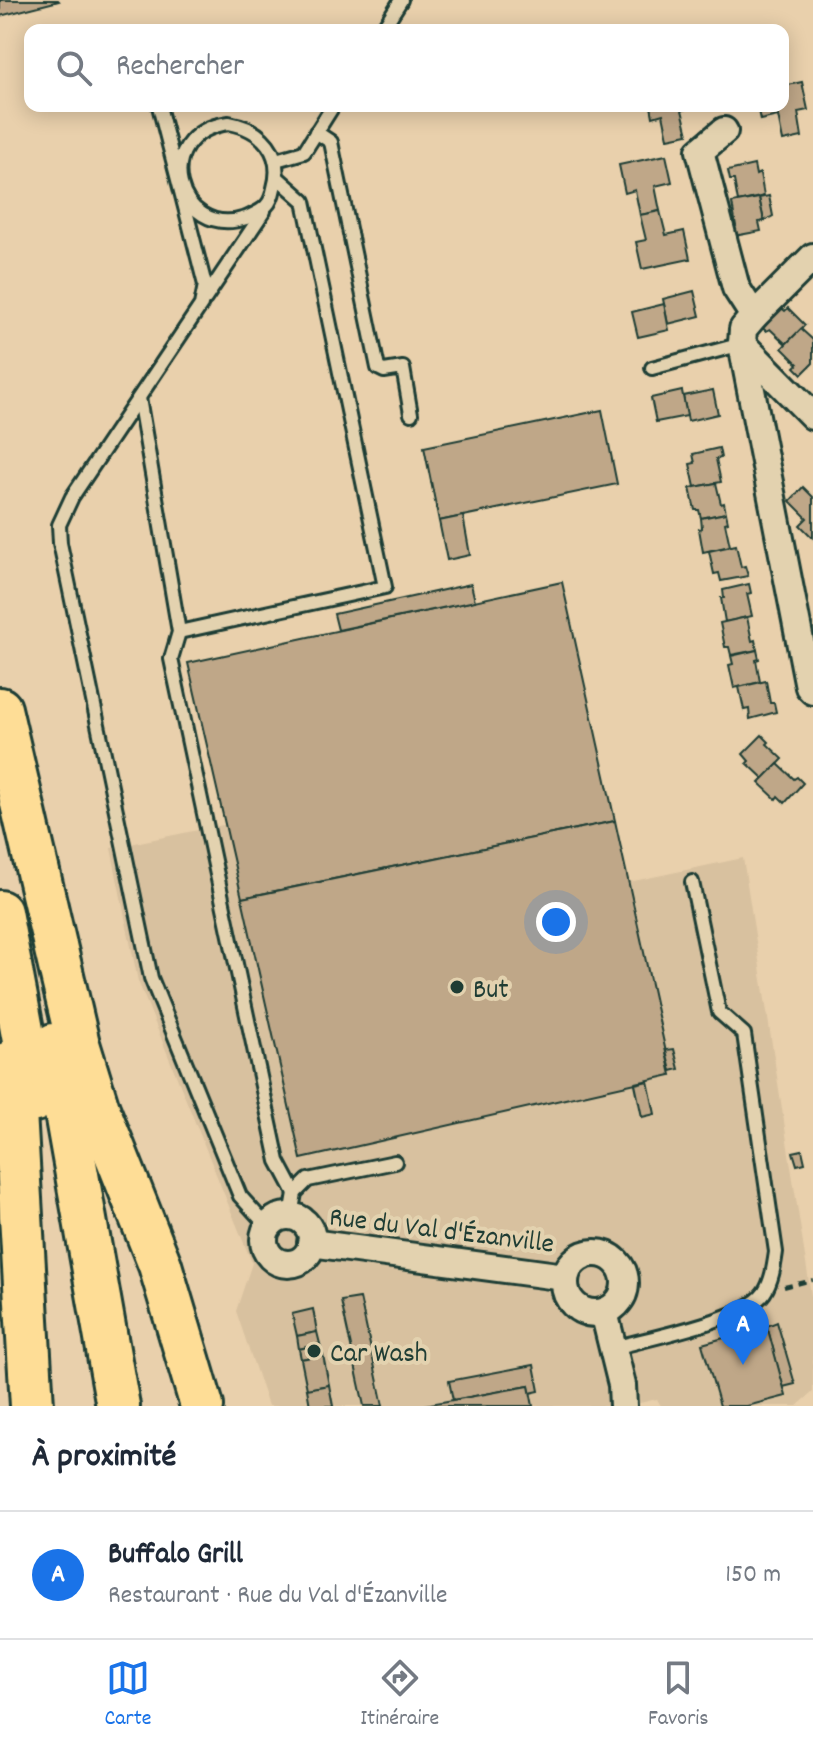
<!DOCTYPE html>
<html lang="fr">
<head>
<meta charset="utf-8">
<style>
  body { margin:0; font-family:Dekko,sans-serif; background:#f2f2f3; color:#1f2937 }
  .you { position:absolute; left:556px; top:922px; width:28px; height:28px; margin:-20px; border:6px solid #fff; border-radius:50%; background:#1a73e8; box-shadow:0 0 0 12px #1a73e833 }
  .badge { display:grid; place-items:center; width:52px; height:52px; border-radius:50%; background:#1a73e8; color:#fff; font-size:26px; font-weight:700 }
  .pin { position:absolute; translate:-50% -66px; filter:drop-shadow(0 2px 4px #0008) }
  .pin::after { content:''; position:absolute; top:42px; width:28px; height:24px; background:inherit; clip-path:polygon(0 0,100% 0,50% 100%) }
  .list { margin:0; padding:0; list-style:none }
  h2 { display:flex; justify-content:space-between; align-items:center; height:104px; margin:0; padding:0 32px; font-size:34px }
  h2 small { font-size:26px; font-weight:400; color:#747a83 }
  .list li { display:grid; grid-template-columns:52px 1fr auto; gap:24px; align-items:center; box-sizing:border-box; height:128px; padding:0 32px; border-top:2px solid #e0e1e3 }
  .list b { display:block; font-size:30px; white-space:nowrap }
  .list p { margin:0; font-size:26px; white-space:nowrap; color:#747a83 }
  .list em { font-size:26px; font-style:normal; color:#747a83 }
  .icon { flex:none; width:44px; height:44px; fill:none; stroke:currentColor; stroke-width:2; stroke-linecap:round; stroke-linejoin:round }
  .map { position:relative; flex:none; width:813px; height:1406px; overflow:hidden }
  .search { position:absolute; background:#fff; box-shadow:0 4px 20px #0003; left:24px; right:24px; top:24px; height:88px; display:flex; align-items:center; gap:20px; box-sizing:border-box; padding:0 28px; border-radius:16px; color:#747a83; font-size:30px }
  .sheet { height:232px; background:#fff }
  nav { display:flex; justify-content:space-around; align-items:center; box-sizing:border-box; height:112px; border-top:2px solid #e0e1e3; background:#fff; font-size:22px; color:#747a83 }
  nav a { display:grid; justify-items:center; gap:4px }
  nav .on { color:#1a73e8 }
  .map>svg:first-child { display:block }
  .built { fill:#d8c19f }
  .building { fill:#bfa788; stroke:#1f3d34; stroke-width:2 }
  .lines { fill:none; stroke-linecap:round; stroke-linejoin:round }
  .service-casing { stroke:#1f3d34; stroke-width:18 }
  .minor-casing { stroke:#1f3d34; stroke-width:32 }
  .trunk-casing { stroke:#1f3d34; stroke-width:48 }
  .path { stroke:#1f3d34; stroke-width:4; stroke-dasharray:8 6; stroke-linecap:butt }
  .service { stroke:#e3d2af; stroke-width:12 }
  .minor { stroke:#e3d2af; stroke-width:26 }
  .trunk { stroke:#fedd96; stroke-width:42 }
  .poi-dot { fill:#1f3d34; stroke:#e3d2af; stroke-width:3 }
  .labels { text-anchor:middle; stroke-width:8; stroke-linejoin:round; paint-order:stroke }
  .poi-label { font-size:28px; fill:#1f3d34; stroke:#e3d2af; text-anchor:start }
  .street-label { font-size:28px; fill:#1f3d34; stroke:#e3d2af }
</style>
</head>
<body>
<div class="map">
<svg width="813" height="1406" viewBox="0 0 813 1406">
  <rect width="100%" height="100%" fill="#e9d0ac"/>
  <filter id="ink" filterUnits="userSpaceOnUse"><feTurbulence type="fractalNoise" baseFrequency=".0125" numOctaves="2"/><feDisplacementMap in="SourceGraphic" scale="16" xChannelSelector="R" yChannelSelector="G"/><feConvolveMatrix kernelMatrix="1 2 1 2 8 2 1 2 1" color-interpolation-filters="sRGB"/></filter>
  <g filter="url(#ink)">
    <!-- built -->
    <polygon class="built" points="599,747 629,882 743,858 813,1308 813,1392 797,1406 661,1406 657,1399 627,1406 268,1406 236,1311 252,1263 138,981 111,848"/>
    <!-- building -->
    <g class="building">
      <polygon points="0,0 58,0 59,1 0,16"/>
      <polygon points="802,82 808,110 798,112 802,137 783,141 778,116 760,120 757,106 783,106 783,86"/>
      <polygon points="651,106 698,106 682,110 688,134 668,138 663,114 653,117"/>
      <polygon points="666,155 672,182 655,186 660,211 640,215 635,190 625,193 619,165"/>
      <polygon points="754,165 756,175 760,173 764,196 738,202 734,180 730,180 728,171"/>
      <polygon points="769,196 773,216 764,221 759,198"/>
      <polygon points="759,198 764,221 759,222 761,231 734,236 732,227 736,226 732,203"/>
      <polygon points="660,211 666,235 684,231 690,259 642,269 636,242 646,240 640,215"/>
      <polygon points="694,291 700,316 668,324 663,299"/>
      <polygon points="664,304 669,330 638,337 632,312"/>
      <polygon points="778,305 785,311 788,308 805,325 786,344 770,329 766,331 759,325"/>
      <polygon points="801,329 813,340 813,363 802,374 795,367 798,364 782,348"/>
      <polygon points="713,390 718,414 688,421 683,396"/>
      <polygon points="682,391 687,416 656,422 651,398"/>
      <polygon points="602,410 617,484 439,521 424,447"/>
      <polygon points="719,448 721,458 716,459 721,482 695,487 690,464 695,463 693,454"/>
      <polygon points="716,483 721,504 724,503 726,513 701,518 699,510 695,510 690,488"/>
      <polygon points="803,487 813,497 813,538 800,525 807,518 790,501"/>
      <polygon points="726,513 728,522 725,523 730,546 703,552 699,529 702,528 701,518"/>
      <polygon points="463,516 470,555 447,560 439,521"/>
      <polygon points="736,545 741,567 745,566 748,576 721,581 719,573 714,574 709,551"/>
      <polygon points="562,582 615,821 242,898 188,663"/>
      <polygon points="471,584 475,601 338,630 334,614"/>
      <polygon points="749,584 751,593 747,594 752,616 725,622 721,598 724,598 723,590"/>
      <polygon points="747,617 752,641 755,640 757,650 731,655 729,647 725,647 720,623"/>
      <polygon points="757,650 759,659 756,660 760,682 734,688 729,665 733,664 731,656"/>
      <polygon points="766,681 770,703 774,703 776,712 750,719 749,709 744,710 739,687"/>
      <polygon points="762,735 769,742 767,744 783,759 764,779 747,763 749,761 743,754"/>
      <polygon points="778,764 794,779 797,777 803,783 785,803 778,796 776,799 759,783"/>
      <polygon points="615,821 671,1075 301,1159 242,898"/>
      <polygon points="674,1049 679,1069 671,1071 666,1050"/>
      <polygon points="648,1081 655,1114 642,1117 635,1084"/>
      <polygon points="802,1150 805,1163 797,1165 793,1152"/>
      <polygon points="360,1298 383,1406 364,1406 341,1301"/>
      <polygon points="313,1309 317,1332 297,1336 292,1314"/>
      <polygon points="777,1322 795,1384 783,1387 767,1326"/>
      <polygon points="767,1326 786,1396 747,1406 720,1406 702,1344"/>
      <polygon points="317,1332 320,1344 299,1349 297,1336"/>
      <polygon points="320,1344 323,1355 301,1359 299,1349"/>
      <polygon points="323,1355 329,1385 307,1389 301,1359"/>
      <polygon points="534,1365 539,1391 530,1393 529,1386 453,1400 449,1381"/>
      <polygon points="329,1385 333,1406 310,1406 307,1389"/>
      <polygon points="529,1386 533,1406 419,1406 453,1400"/>
    </g>
    <g class="lines">
      <!-- service casing -->
      <g class="service-casing">
        <g id="service">
          <polyline points="382,30 401,0"/>
          <polyline points="159,106 205,285 201,305 72,497 59,525 60,543 151,978 240,1196 268,1227"/>
          <path d="M229,123c33,6 55,30 45,65 -1,5 -3,13 -7,17 -4,6 -15,10 -21,13 -69,23 -99,-84 -17,-95z"/>
          <polyline points="316,132 331,142 378,368 384,371 403,368 411,414"/>
          <polyline points="276,160 304,152 333,106"/>
          <polyline points="205,299 264,211"/>
          <polyline points="652,368 742,344"/>
          <polyline points="139,398 179,632 171,659 278,1161 295,1193"/>
          <polyline points="179,632 385,587 304,201 277,177"/>
          <polyline points="291,1216 295,1193 308,1180 395,1162"/>
          <path d="M614,1348c34,-10 131,-28 150,-55 8,-12 10,-27 12,-41l-32,-218 -25,-22 -27,-130"/>
        </g>
      </g>
      <!-- minor casing -->
      <g class="minor-casing">
        <g id="minor">
          <polyline points="724,131 700,151 736,288 754,316"/>
          <polyline points="813,257 754,316 743,329 742,344 809,687 813,691"/>
          <polyline points="742,344 813,416"/>
          <circle cx="288" cy="1240" r="24"/>
          <polyline points="311,1243 565,1277"/>
          <circle cx="595" cy="1283" r="30"/>
          <polyline points="604,1312 622,1385 623,1406"/>
        </g>
      </g>
      <!-- trunk casing -->
      <g class="trunk-casing">
        <g id="trunk">
          <polyline points="0,709 78,1044 98,1109 160,1265 202,1406"/>
          <polyline points="0,912 35,1100"/>
          <polyline points="54,1045 118,1406"/>
          <polyline points="9,1063 15,1112 32,1406"/>
        </g>
      </g>
      <!-- path -->
      <polyline class="path" points="784,1287 813,1280"/>
      <!-- service -->
      <use href="#service" class="service"/>
      <!-- minor -->
      <use href="#minor" class="minor"/>
      <!-- trunk -->
      <use href="#trunk" class="trunk"/>
    </g>
  </g>
  <!-- markers -->
  <g class="poi-dot">
    <circle cx="457" cy="987" r="8"/>
    <circle cx="314" cy="1351" r="8"/>
  </g>
  <g class="labels">
    <!-- poi labels -->
    <g class="poi-label">
      <text x="473" y="997">But</text>
      <text x="330" y="1361">Car Wash</text>
    </g>
    <!-- street labels -->
    <g class="street-label">
      <text transform="translate(442 1228) rotate(7)" y="10">Rue du Val d'Ézanville</text>
    </g>
  </g>
</svg>
<div class="you"></div>
<div class="pin badge" style="left:743px;top:1365px">A</div>
<div class="search"><svg class="icon" aria-label="search" viewBox="0 0 24 24"><circle cx="10" cy="10" r="6"/><path d="M15 15l6 6"/></svg>Rechercher</div>
</div>
<section class="sheet">
<h2>À proximité<small></small></h2>
<ul class="list">
<li><span class="badge">A</span><div><b>Buffalo Grill</b><p>Restaurant · Rue du Val d'Ézanville</p></div><em>150 m</em></li>
</ul>
</section>
<nav>
<a class="on"><svg class="icon" aria-label="map" viewBox="0 0 24 24"><path d="M3 6l6-2 6 2 6-2v14l-6 2-6-2-6 2zM9 4v14M15 6v14"/></svg>Carte</a>
<a><svg class="icon" aria-label="directions" viewBox="0 0 24 24"><path d="M12 3l9 9-9 9-9-9zM9 14v-3h6M13 9l2 2-2 2"/></svg>Itinéraire</a>
<a><svg class="icon" aria-label="saved" viewBox="0 0 24 24"><path d="M7 4h10v16l-5-4-5 4z"/></svg>Favoris</a>
</nav>
</body>
</html>
